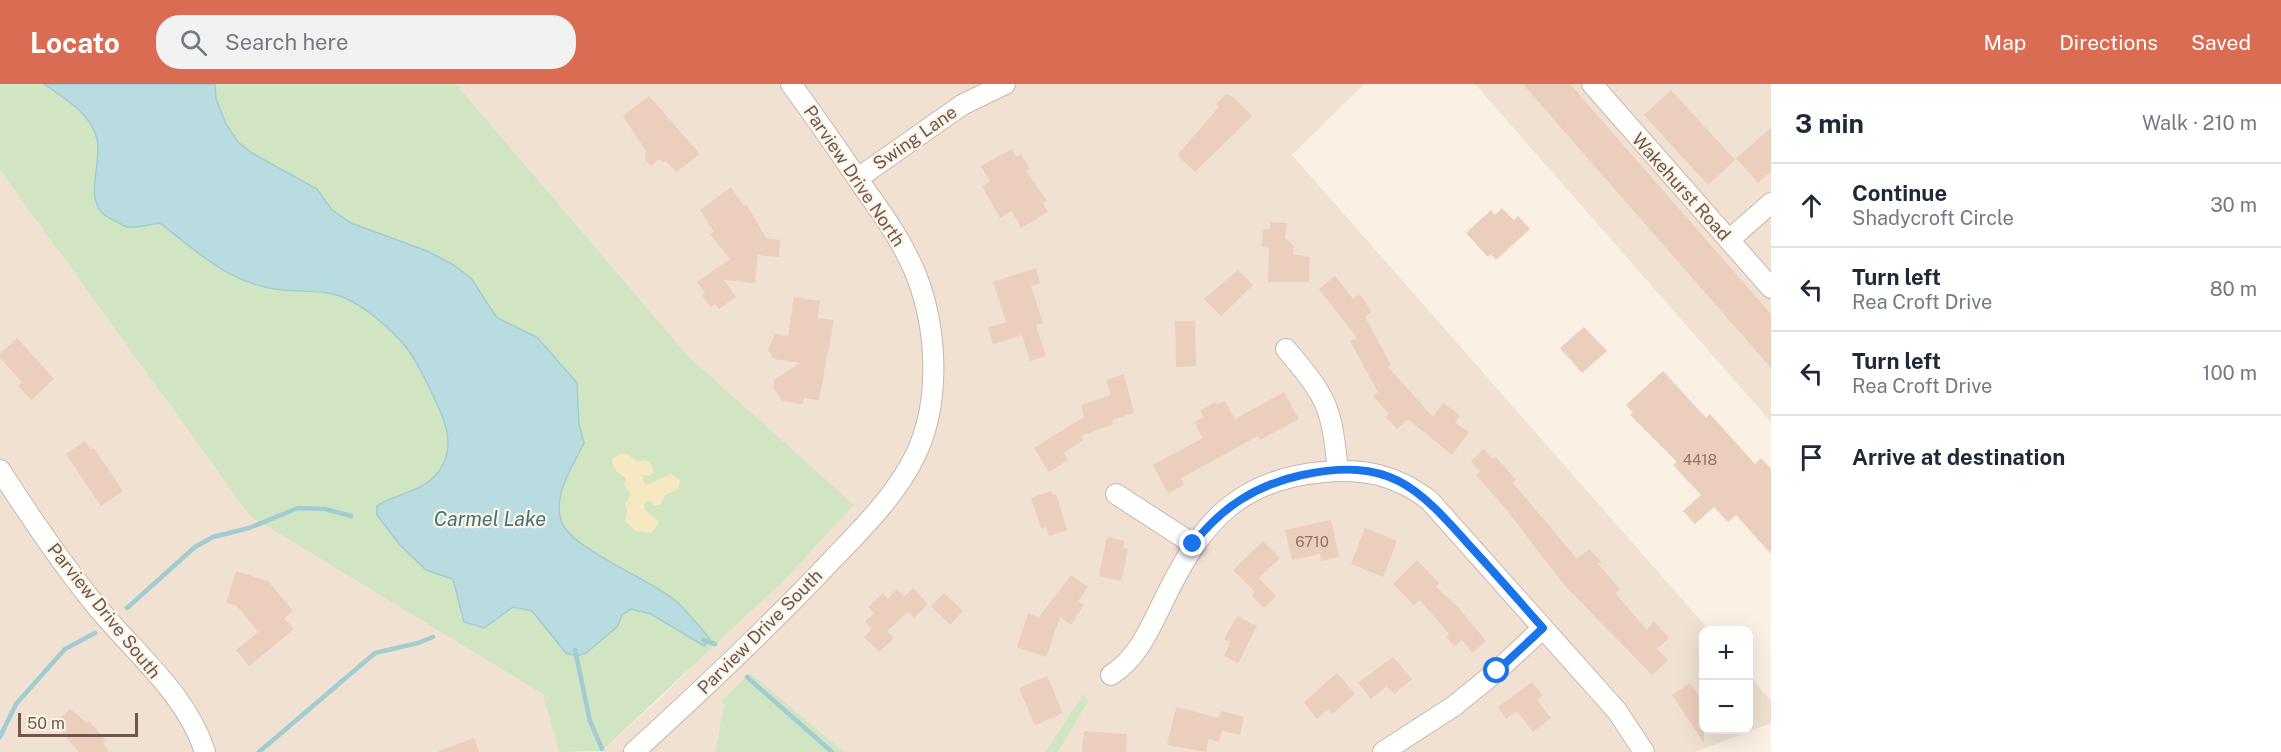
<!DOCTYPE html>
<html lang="en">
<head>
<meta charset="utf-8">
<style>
  body { margin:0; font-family:"Public Sans",sans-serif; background:#f2f2f3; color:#1f2937 }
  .controls { position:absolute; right:18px; bottom:18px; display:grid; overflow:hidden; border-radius:12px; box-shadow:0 6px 24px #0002 }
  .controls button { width:54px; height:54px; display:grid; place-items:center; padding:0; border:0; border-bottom:2px solid #e0e1e3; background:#fff; color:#1f2937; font:30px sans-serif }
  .scale { position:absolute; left:18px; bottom:15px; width:120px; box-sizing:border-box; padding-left:6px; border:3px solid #6f574b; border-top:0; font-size:16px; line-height:21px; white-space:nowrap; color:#6f574b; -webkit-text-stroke:4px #fdf4e8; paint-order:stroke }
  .stop { position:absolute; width:18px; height:18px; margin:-14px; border:4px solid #1a73e8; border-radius:50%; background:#fff }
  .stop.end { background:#1a73e8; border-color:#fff; box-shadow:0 2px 6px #0008 }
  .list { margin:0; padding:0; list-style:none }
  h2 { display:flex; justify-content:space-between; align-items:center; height:78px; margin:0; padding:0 24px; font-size:26px }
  h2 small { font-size:20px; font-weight:400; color:#747a83 }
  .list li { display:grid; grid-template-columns:39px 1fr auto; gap:18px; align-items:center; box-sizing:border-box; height:84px; padding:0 24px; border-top:2px solid #e0e1e3 }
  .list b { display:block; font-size:22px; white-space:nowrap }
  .list p { margin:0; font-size:20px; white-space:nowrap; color:#747a83 }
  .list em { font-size:20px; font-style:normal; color:#747a83 }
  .icon { flex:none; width:33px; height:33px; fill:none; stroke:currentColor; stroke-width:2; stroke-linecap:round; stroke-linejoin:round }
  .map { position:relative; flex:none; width:1771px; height:668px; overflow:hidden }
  header { display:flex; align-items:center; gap:36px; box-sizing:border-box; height:84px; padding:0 30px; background:#d96c52; color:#fff }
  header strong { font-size:28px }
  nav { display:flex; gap:33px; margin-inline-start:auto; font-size:21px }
  .search { width:420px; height:54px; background:#f2f2f3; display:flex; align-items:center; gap:15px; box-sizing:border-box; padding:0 21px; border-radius:24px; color:#747a83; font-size:22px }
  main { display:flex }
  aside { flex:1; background:#fff }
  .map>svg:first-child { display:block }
  .residential { fill:#f0e1d2 }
  .green { fill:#d2e5c3 }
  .sand { fill:#f6e8c0 }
  .water { fill:#b9dce1; stroke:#a1ccd2; stroke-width:1.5 }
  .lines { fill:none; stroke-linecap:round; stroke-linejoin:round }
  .stream { stroke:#a1ccd2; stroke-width:4.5 }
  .building { fill:#eccebd }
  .street-casing { stroke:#c9b7aa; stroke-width:22 }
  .street { stroke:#fff; stroke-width:20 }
  .route { stroke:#1a73e8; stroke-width:8 }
  .labels { text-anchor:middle; stroke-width:4.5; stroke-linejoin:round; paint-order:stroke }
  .number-label { font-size:15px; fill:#8e7568 }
  .street-label { font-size:18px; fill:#6f574b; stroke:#fdf4e8 }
  .water-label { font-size:20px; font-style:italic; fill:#44737a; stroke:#fdf4e8 }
</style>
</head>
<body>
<header>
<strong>Locato</strong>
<div class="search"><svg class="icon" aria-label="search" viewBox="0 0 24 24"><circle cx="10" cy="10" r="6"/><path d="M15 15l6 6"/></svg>Search here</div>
<nav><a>Map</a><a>Directions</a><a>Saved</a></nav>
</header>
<main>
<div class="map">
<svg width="1771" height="668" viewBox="0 0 1771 668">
  <rect width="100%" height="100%" fill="#faf0e3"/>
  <!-- residential -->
  <g class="residential">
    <polygon points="456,0 1364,0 1292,71 1709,546 1704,546 1704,646 1748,646 1749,591 1771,617 1771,639 1695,668 1058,668 1089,616 1083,610 1045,668 844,668 750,590 724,620 715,668 601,668 664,611 853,421 689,273"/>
    <polygon points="1475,0 1771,0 1771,338"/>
    <polygon points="0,86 250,432 544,610 559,668 0,668"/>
  </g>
  <!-- green -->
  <g class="green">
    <polygon points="0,0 456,0 689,273 854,421 784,496 602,667 559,668 543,610 250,432 0,86"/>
    <polygon points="750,589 844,668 715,668 724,620 721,617"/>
    <polygon points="1083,610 1089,616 1058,668 1045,668"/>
  </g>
  <!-- sand -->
  <polygon class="sand" points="620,370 628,370 637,378 644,376 650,378 654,388 649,392 642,391 646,401 671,390 680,396 679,405 665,411 660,421 654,421 650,416 644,419 645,426 659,438 652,449 636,447 625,437 627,428 625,420 631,410 624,401 626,394 617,388 612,379 613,374"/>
  <!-- water -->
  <path class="water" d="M44,0h171l1,15 10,25 12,18 14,11 65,36 15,21 19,13 76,28 25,13 19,14 26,40 40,19 40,46 2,41 5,19c-11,23 -31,50 -23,77 7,28 91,60 115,81 12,11 23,25 34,38l-6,7 -53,-32 -20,-5 -9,6 -5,12 -31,26 -10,3 -10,-3 -34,-42 -19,-4 -29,21 -20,-6 -11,-43 -27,-9 -26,-25 -23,-30v-9c20,-13 47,-14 62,-35 9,-12 11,-29 7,-43 -4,-17 -26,-60 -35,-74 -13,-20 -45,-47 -66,-56 -20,-9 -42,-6 -63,-8 -50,-5 -84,-37 -122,-67 -9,1 -22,5 -32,4 -5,-1 -12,-6 -17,-8 -31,-15 -8,-53 -14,-80 -6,-26 -32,-40 -53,-55z"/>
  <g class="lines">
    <!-- stream -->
    <g class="stream">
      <polyline points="127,524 195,463 213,453 249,444 298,424 325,425 351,432"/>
      <polyline points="703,556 715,560"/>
      <polyline points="575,566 590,637 602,665"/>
      <polyline points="747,593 832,668"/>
      <polyline points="0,653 16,620 65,565 95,549"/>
      <polyline points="259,668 375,569 418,559 433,553"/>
    </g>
  </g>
  <!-- building -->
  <g class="building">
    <polygon points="1523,0 1570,0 1771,230 1771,284"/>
    <polygon points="1671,6 1735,76 1708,101 1644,31"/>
    <polygon points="1226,10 1232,12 1252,32 1195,88 1179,73 1180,68 1219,23 1216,21"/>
    <polygon points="649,12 700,70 676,88 666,77 663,79 659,75 651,82 645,75 646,67 623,32"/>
    <polygon points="1771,44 1771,87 1758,99 1736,74"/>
    <polygon points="1012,65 1016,73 1021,70 1030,85 1026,87 1047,117 1043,119 1048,128 1021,144 1012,127 1000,134 982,102 990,98 981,82"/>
    <polygon points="731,103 744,122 747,121 766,154 780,156 779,173 758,171 755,199 724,196 736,213 719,225 715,220 710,223 702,211 705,209 697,198 730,175 710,150 714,148 700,126"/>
    <polygon points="1502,124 1514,136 1518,132 1530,145 1496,176 1491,170 1488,173 1466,149 1491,126 1495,131"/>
    <polygon points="1270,138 1287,139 1285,154 1294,162 1293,170 1310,173 1309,198 1268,198 1269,164 1262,163 1263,145 1270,145"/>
    <polygon points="1036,184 1040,199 1031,202 1043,239 1036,241 1046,272 1030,277 1022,251 993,260 988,244 1006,238 993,198"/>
    <polygon points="1238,186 1253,201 1221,232 1204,215"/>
    <polygon points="1335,192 1353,215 1359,210 1366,219 1371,228 1365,233 1391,281 1388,283 1433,333 1443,319 1460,331 1455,339 1469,348 1452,371 1408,335 1397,345 1386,333 1389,330 1373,312 1378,308 1350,257 1357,254 1319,205"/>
    <polygon points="794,213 820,217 818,234 834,236 819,316 804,314 803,320 782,317 774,304 774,296 800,279 774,275 768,266 775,250 788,252"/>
    <polygon points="1175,237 1195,237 1196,282 1176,283"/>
    <polygon points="1584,243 1607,267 1582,289 1560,264"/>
    <polygon points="17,254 54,295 31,316 18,302 22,298 0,274 0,270"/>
    <polygon points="1663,287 1706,334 1710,330 1755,380 1761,374 1771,385 1771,470 1736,431 1728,438 1714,423 1695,440 1683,427 1701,411 1673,381 1677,378 1630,331 1633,329 1626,321"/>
    <polygon points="1124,290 1134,329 1112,336 1113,340 1081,352 1083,356 1064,369 1068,376 1049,388 1034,364 1084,333 1081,321 1111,311 1106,296"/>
    <polygon points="1284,308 1299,335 1260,356 1258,352 1181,394 1184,401 1168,409 1153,381 1203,354 1194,338 1204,333 1200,327 1215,318 1217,321 1225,317 1235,335"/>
    <polygon points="85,357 91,366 94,364 123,407 101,422 66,370"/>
    <polygon points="1484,365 1492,375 1496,373 1516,396 1513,399 1577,475 1589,465 1601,478 1598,480 1620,505 1615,509 1647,546 1654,537 1669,554 1657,565 1668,576 1652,591 1565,502 1505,424 1476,391 1480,388 1471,377"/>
    <polygon points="1051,407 1053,411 1056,410 1067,446 1049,452 1046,443 1041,444 1031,414"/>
    <polygon points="1331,436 1339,473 1321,477 1320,470 1292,476 1285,446"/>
    <polygon points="1365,444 1397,457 1383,493 1351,480"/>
    <polygon points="1107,453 1125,457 1123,464 1128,465 1121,497 1099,492"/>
    <polygon points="1263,457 1280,474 1259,494 1276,512 1264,524 1252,512 1255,508 1233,486"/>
    <polygon points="1417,476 1439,499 1436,503 1458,523 1486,557 1472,569 1462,556 1454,562 1446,553 1449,550 1420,516 1414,521 1393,500"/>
    <polygon points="236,487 268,497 293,527 284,534 294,545 249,582 236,566 258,548 237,522 226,519"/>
    <polygon points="1071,491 1088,503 1078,517 1084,521 1071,541 1060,533 1046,573 1017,563 1028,529 1039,533"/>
    <polygon points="913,504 928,520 914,534 908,528 887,547 894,554 879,568 864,553 872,545 865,538 874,529 868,523 883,509 888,515 897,505 904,513"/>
    <polygon points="944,509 963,527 950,541 931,522"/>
    <polygon points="1237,532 1257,542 1238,579 1224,572 1230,558 1224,555"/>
    <polygon points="1393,573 1412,595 1394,610 1387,602 1371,615 1358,599"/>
    <polygon points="1337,589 1355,610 1332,630 1329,625 1317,635 1304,618"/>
    <polygon points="1047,592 1063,629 1035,641 1019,604"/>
    <polygon points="1532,598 1543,611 1537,616 1551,634 1533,648 1517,627 1506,635 1498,623"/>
    <polygon points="1690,599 1704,619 1704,659 1672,611"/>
    <polygon points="1176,623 1219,634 1221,627 1244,633 1240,651 1222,647 1219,658 1209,655 1206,668 1167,661"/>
    <polygon points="70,625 87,639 89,637 106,656 103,659 109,668 79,668 54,639"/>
    <polygon points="1084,647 1127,650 1126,668 1082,668"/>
    <polygon points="474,654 479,668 439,668 439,667"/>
  </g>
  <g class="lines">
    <!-- street casing -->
    <g class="street-casing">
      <g id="street">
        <polyline points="1592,0 1771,204"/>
        <polyline points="858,94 962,21 1005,0"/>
        <polyline points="1729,156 1771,119"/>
        <path d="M1286,265c42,50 45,56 52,122"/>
        <path d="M0,386c29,45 59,90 93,132 38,48 93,90 112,150"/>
        <polyline points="1116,410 1193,460"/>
        <path d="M1111,591c26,-17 36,-41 50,-69 36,-75 70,-126 162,-134 41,-4 73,3 106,28l188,211 27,41"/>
        <path d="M634,668c68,-62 135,-125 198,-192 31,-32 65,-66 84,-106 25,-53 21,-124 1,-177 -13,-33 -33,-61 -53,-89 -24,-35 -48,-70 -73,-104"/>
        <polyline points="1383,668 1454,622 1497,587 1543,544"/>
      </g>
    </g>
    <!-- street -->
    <use href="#street" class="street"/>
  </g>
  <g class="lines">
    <!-- route -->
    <path class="route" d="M1193,460c29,-37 63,-59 109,-69 87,-18 114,10 168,71 25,27 49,55 73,82l-46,43"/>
  </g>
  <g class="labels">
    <!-- number labels -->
    <g class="number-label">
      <text x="1700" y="381">4418</text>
      <text x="1312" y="463">6710</text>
    </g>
    <!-- street labels -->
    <g class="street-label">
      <text transform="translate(915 54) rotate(-35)" y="6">Swing Lane</text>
      <text transform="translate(854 92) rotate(56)" y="6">Parview Drive North</text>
      <text transform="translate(1681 103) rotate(48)" y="6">Wakehurst Road</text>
      <text transform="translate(104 527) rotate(51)" y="6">Parview Drive South</text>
      <text transform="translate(760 548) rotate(-45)" y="6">Parview Drive South</text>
    </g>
    <!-- water labels -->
    <g class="water-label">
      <text x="490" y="442">Carmel Lake</text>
    </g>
  </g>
</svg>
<div class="controls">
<button>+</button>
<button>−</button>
</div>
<div class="scale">50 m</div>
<div class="stop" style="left:1497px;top:587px"></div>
<div class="stop end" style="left:1193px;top:460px"></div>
</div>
<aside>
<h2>3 min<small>Walk · 210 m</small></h2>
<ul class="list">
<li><svg class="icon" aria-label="ahead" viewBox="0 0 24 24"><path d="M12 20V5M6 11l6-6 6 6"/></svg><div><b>Continue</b><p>Shadycroft Circle</p></div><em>30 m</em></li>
<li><svg class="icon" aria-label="left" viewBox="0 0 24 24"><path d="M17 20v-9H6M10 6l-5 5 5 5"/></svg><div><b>Turn left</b><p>Rea Croft Drive</p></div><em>80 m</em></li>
<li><svg class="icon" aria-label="left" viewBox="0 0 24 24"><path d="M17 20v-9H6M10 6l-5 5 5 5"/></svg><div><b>Turn left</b><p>Rea Croft Drive</p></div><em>100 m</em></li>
<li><svg class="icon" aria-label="arrive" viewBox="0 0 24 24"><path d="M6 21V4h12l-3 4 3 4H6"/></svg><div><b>Arrive at destination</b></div></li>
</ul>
</aside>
</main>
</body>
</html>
